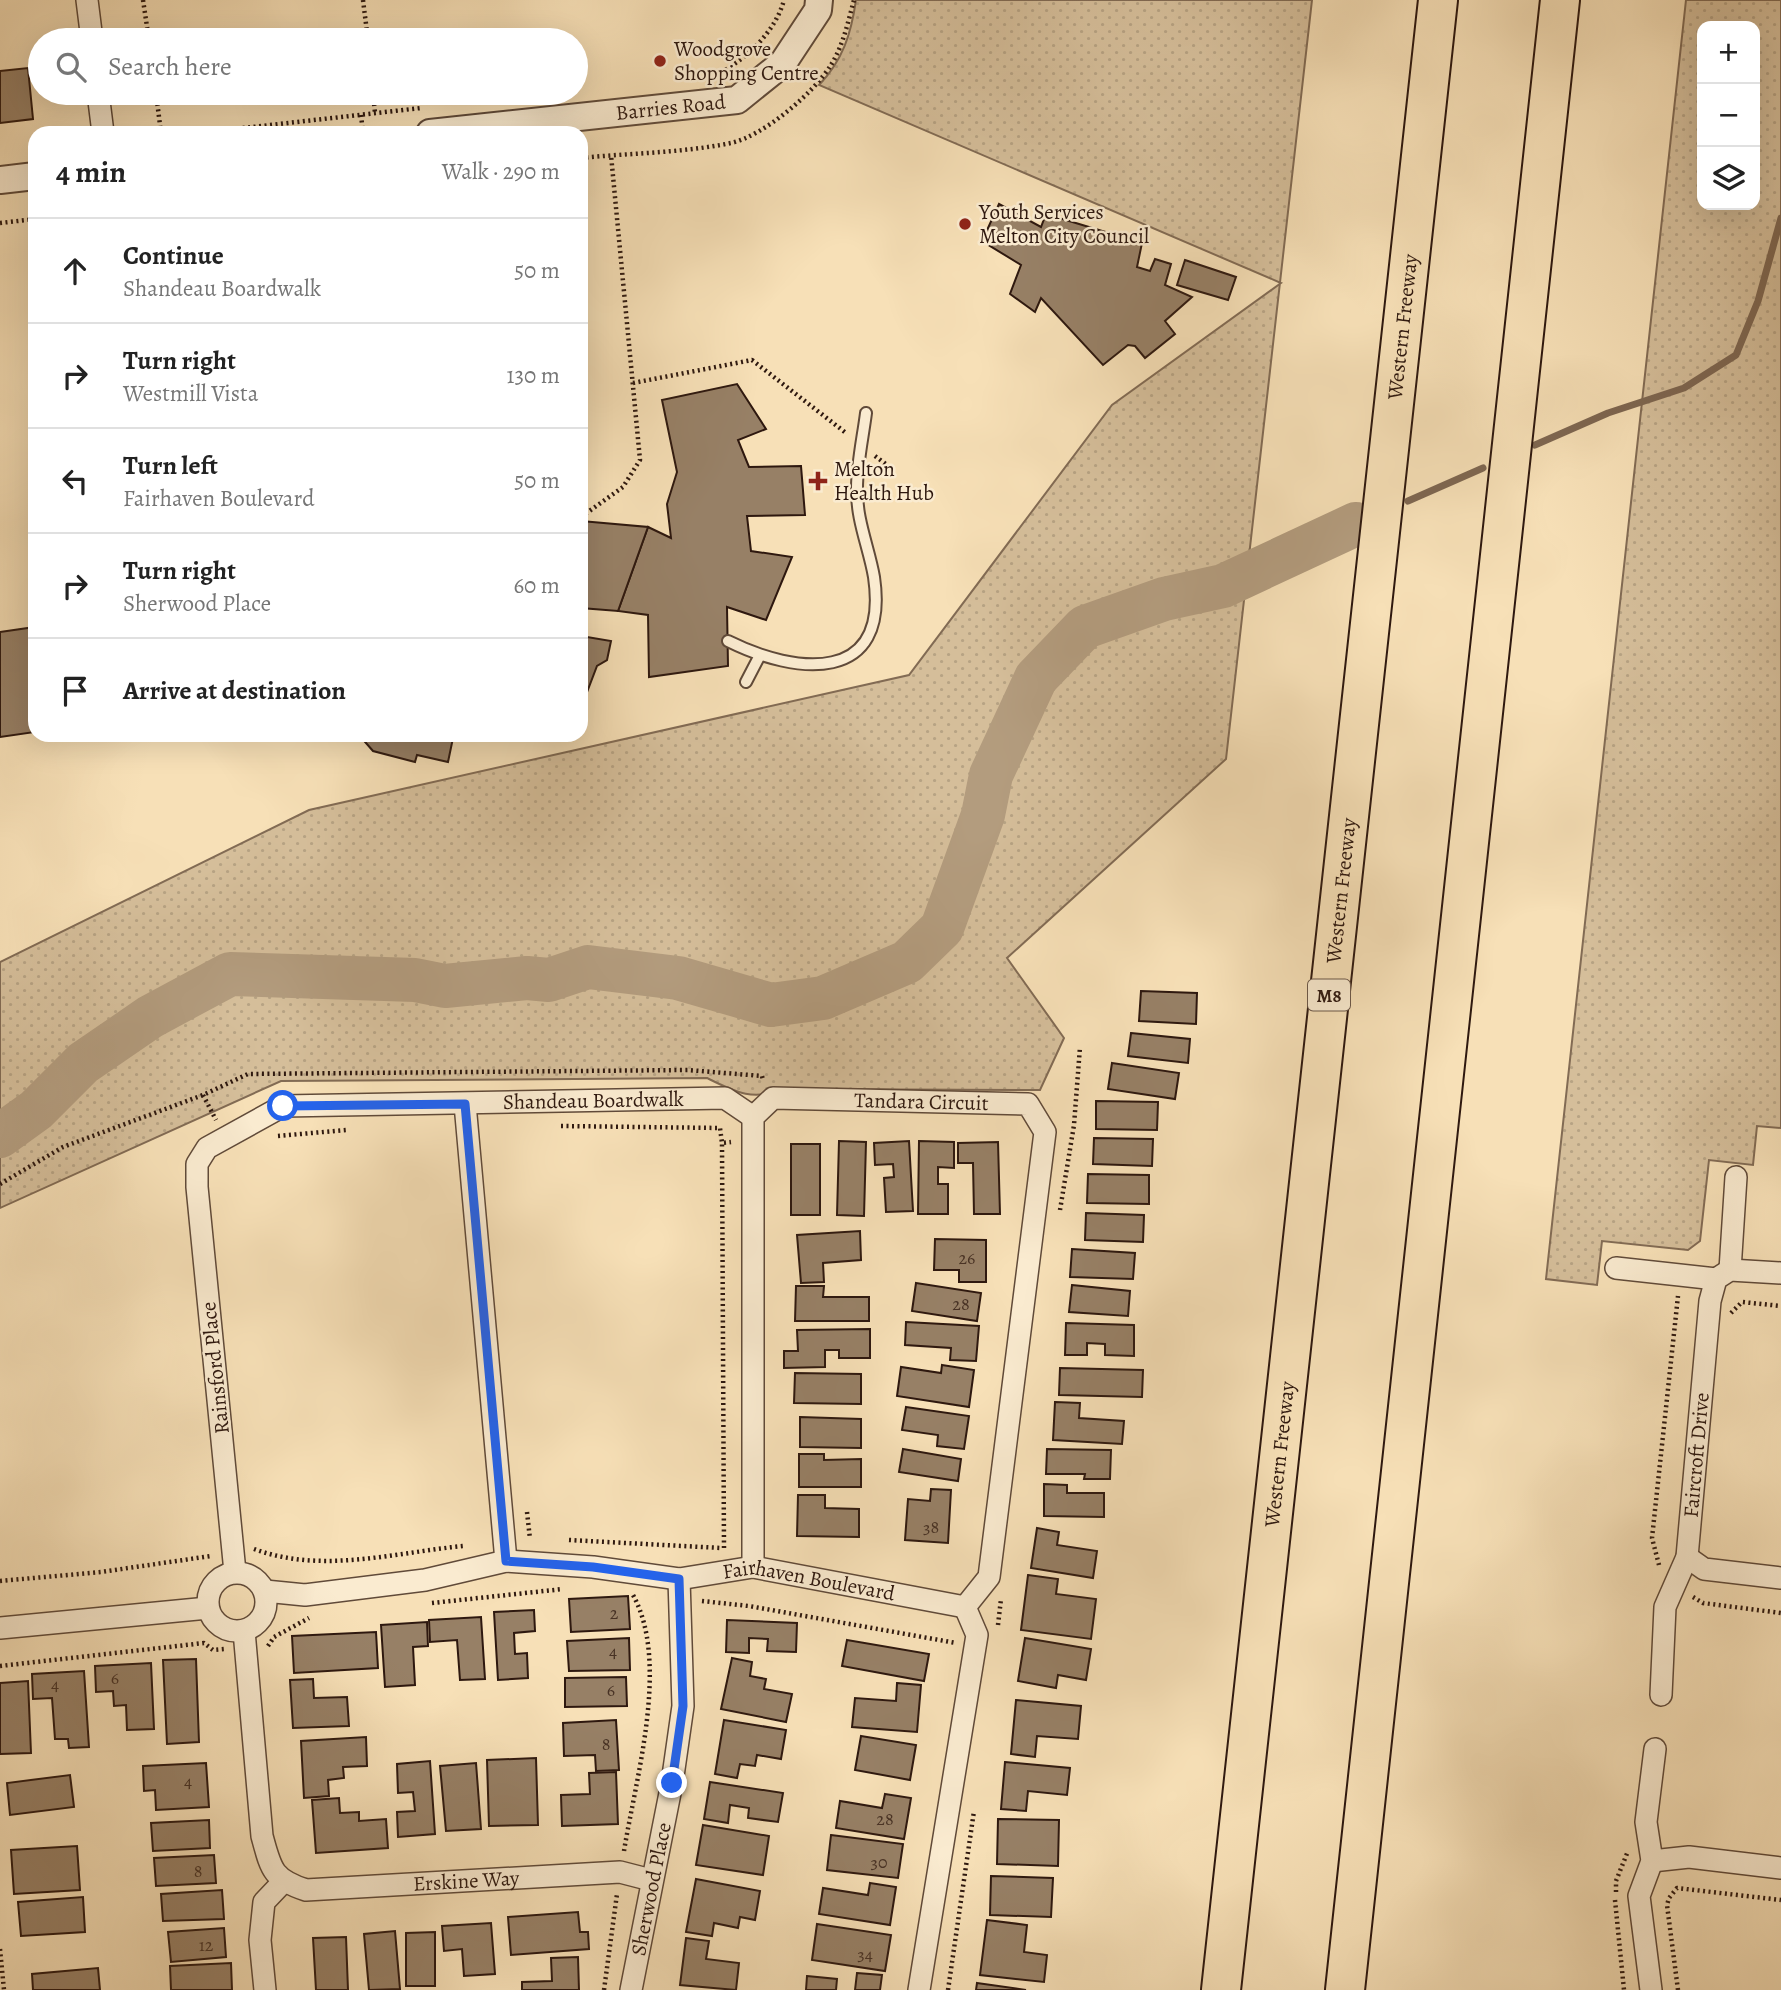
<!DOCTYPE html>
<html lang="en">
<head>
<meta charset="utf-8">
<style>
  body { margin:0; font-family:Alegreya,serif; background:#f6f6f6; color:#222 }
  .controls { position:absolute; right:21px; top:21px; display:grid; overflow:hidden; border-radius:14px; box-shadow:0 7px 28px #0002 }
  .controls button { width:63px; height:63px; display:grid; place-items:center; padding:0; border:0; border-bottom:2px solid #e0e0e0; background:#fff; color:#222; font:35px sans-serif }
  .stop { position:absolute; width:21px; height:21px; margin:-16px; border:5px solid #2563eb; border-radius:50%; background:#fff }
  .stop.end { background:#2563eb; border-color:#fff; box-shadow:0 2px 7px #0008 }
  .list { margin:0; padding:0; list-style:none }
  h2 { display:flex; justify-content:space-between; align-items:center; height:91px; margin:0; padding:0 28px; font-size:30px }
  h2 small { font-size:23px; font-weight:400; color:#767676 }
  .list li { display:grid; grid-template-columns:46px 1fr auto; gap:21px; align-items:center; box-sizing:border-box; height:105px; padding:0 28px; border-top:2px solid #e0e0e0 }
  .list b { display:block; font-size:26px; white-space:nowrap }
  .list p { margin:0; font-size:23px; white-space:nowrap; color:#767676 }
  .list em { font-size:23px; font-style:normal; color:#767676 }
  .icon { flex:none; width:38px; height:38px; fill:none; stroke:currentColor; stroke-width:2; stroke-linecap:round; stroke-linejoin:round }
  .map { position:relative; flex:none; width:1781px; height:1990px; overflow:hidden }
  .search { position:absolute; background:#fff; box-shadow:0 7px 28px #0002; left:28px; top:28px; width:560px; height:77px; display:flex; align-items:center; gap:18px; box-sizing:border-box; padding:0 24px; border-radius:38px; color:#767676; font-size:26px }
  .panel { position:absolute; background:#fff; box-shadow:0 7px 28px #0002; left:28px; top:126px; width:560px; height:616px; border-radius:21px }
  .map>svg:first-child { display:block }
  .grass { fill:url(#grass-dots); stroke:#826b54; stroke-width:2; fill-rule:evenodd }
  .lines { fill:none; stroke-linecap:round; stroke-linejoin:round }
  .stream { stroke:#7e6752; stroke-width:7 }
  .river { stroke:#b39c7e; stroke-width:44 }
  .building { fill:#978066; stroke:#2e180f; stroke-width:2 }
  .service-casing { stroke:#604a39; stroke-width:14 }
  .minor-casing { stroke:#604a39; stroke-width:24 }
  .tertiary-casing { stroke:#604a39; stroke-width:30 }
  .motorway-casing { stroke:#2e180f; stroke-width:42 }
  .path { stroke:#2e180f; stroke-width:4.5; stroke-dasharray:2 3.5; stroke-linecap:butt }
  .service { stroke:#faebd0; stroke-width:10 }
  .minor { stroke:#faebd0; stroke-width:21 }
  .tertiary { stroke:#faebd0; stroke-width:26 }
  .motorway { stroke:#f7e0b7; stroke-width:38 }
  .route { stroke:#2563eb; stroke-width:9 }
  .poi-dot { fill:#8f2418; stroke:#faebd0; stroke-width:2.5 }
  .labels { text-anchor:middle; stroke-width:5; stroke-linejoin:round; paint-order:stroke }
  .number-label { font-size:18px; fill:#483225 }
  .shield { fill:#faebd0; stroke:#6b5749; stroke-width:2 }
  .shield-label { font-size:19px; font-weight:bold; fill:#2e180f }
  .poi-label { font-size:21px; fill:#2e180f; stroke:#faebd0; text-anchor:start }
  .street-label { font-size:21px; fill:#2e180f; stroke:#faebd0 }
</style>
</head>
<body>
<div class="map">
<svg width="1781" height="1990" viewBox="0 0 1781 1990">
  <defs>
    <pattern id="grass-dots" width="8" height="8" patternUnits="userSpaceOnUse" patternTransform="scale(1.75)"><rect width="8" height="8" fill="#d5be9a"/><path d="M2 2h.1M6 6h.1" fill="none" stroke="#b7a384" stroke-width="1.8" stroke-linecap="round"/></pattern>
  </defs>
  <rect width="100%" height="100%" fill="#f7e0b7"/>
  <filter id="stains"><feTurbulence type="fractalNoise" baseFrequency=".00286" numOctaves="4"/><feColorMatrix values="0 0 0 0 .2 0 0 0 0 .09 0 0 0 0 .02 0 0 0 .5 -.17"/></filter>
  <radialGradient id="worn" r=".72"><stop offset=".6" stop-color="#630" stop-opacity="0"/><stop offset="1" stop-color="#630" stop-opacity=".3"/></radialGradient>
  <!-- grass -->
  <g class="grass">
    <path d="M856,0h456l-86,759 -219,199 57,80 -24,52 -254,-1c-34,12 -49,4 -79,-11l-426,3 -281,127v-246l309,-152 600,-135 203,-270 169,-122 -462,-198c24,-25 32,-51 37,-85z"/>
    <path d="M1686,0h95v1128l-24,-2 -4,39 -44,-5 -9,81 -12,9 -86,-9 -5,44 -51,-6zM1755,26v179h-53v-179z"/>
  </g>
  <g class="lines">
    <!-- stream -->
    <g class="stream">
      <polyline points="1535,445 1608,413 1684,388 1736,355 1758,301 1781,218"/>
      <polyline points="1408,501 1483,468"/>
    </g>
    <!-- river -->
    <polyline class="river" points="0,1136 36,1110 83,1063 150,1017 230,974 415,980 445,986 527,978 549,980 588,967 678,978 771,1005 823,998 907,962 942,928 983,815 991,775 1036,678 1085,627 1164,599 1223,586 1356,524"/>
  </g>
  <!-- building -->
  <g class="building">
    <polygon points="28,68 33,119 0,123 0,71"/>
    <polygon points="999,204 1041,227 1046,214 1142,243 1137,267 1150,271 1155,259 1171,264 1165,285 1192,297 1165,321 1175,334 1145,358 1135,346 1128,345 1103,365 1041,298 1035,312 1010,294 1021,265 982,241"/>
    <polygon points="1185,260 1236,277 1228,300 1177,285"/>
    <polygon points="737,384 766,429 738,440 749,467 801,466 805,515 747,516 751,551 792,557 766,620 727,607 728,666 649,677 648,615 618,611 648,527 671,538 667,504 677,472 662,400"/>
    <polygon points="581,521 648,527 618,611 581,608"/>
    <polygon points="35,627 35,732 0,737 0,632"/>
    <polygon points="581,636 611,641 607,660 597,666 581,708"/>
    <polygon points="359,735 461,735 461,740 453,738 448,762 417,755 415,762 373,751"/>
    <polygon points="1141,991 1197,993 1196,1024 1139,1021"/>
    <polygon points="1131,1033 1190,1039 1188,1063 1128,1056"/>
    <polygon points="1112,1063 1179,1073 1175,1099 1108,1089"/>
    <polygon points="1096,1101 1158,1102 1157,1130 1096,1129"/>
    <polygon points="1094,1138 1153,1139 1152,1166 1093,1164"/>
    <polygon points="839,1141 866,1142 864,1216 837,1215"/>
    <polygon points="909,1141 913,1211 886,1212 884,1178 894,1177 893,1164 875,1165 874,1143"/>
    <polygon points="919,1141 954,1142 954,1168 938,1167 938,1184 948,1184 948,1214 918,1214"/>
    <polygon points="998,1142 1000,1214 974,1214 973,1163 958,1163 958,1143"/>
    <rect x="791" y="1144" width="29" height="71"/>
    <polygon points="1088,1174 1149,1175 1149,1204 1087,1203"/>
    <polygon points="1086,1213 1144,1215 1143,1242 1085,1240"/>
    <polygon points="860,1231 861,1260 823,1263 824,1282 801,1283 797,1235"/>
    <polygon points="935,1239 986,1240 986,1282 959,1282 959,1270 934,1270"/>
    <polygon points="1072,1249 1135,1253 1133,1279 1070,1277"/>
    <polygon points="916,1283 981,1293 977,1321 912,1311"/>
    <polygon points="1072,1285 1130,1291 1128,1316 1069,1312"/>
    <polygon points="796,1286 824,1286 823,1297 869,1297 869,1321 795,1321"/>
    <polygon points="906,1322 979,1326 976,1361 950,1360 951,1348 905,1345"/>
    <polygon points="1066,1323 1134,1325 1134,1356 1105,1355 1105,1344 1087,1343 1087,1355 1065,1355"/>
    <polygon points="870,1329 870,1358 839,1358 839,1350 825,1350 825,1367 784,1368 784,1351 798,1351 797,1330"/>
    <polygon points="942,1365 974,1370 969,1407 897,1396 901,1367 941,1373"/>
    <polygon points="1060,1368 1143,1370 1142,1397 1059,1395"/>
    <polygon points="795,1373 861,1374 861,1404 794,1403"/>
    <polygon points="1055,1402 1080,1403 1079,1418 1124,1421 1122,1444 1053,1440"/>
    <polygon points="906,1407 969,1416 964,1449 937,1446 938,1435 902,1430"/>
    <polygon points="800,1417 861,1419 861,1448 800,1447"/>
    <polygon points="903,1449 961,1459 958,1481 899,1472"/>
    <polygon points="1047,1449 1111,1450 1110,1479 1084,1479 1085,1474 1046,1474"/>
    <polygon points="799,1454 824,1454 824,1460 861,1459 861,1487 799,1487"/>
    <polygon points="1044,1484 1067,1485 1067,1493 1104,1493 1104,1517 1044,1516"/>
    <polygon points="931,1489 951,1490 948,1543 905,1540 908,1499 930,1501"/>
    <polygon points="798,1495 825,1495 825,1508 859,1509 859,1537 797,1536"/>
    <polygon points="1037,1528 1059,1532 1057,1545 1097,1551 1093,1578 1031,1568"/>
    <polygon points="1028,1575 1058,1579 1056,1594 1096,1599 1091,1639 1021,1630"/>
    <polygon points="628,1596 630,1629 571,1632 569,1599"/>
    <polygon points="534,1610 535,1631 514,1633 515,1654 527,1653 528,1678 498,1680 494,1612"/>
    <polygon points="481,1617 485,1679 460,1680 457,1640 430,1642 429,1620"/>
    <polygon points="727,1620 797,1623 796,1652 767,1651 768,1639 749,1638 749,1653 726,1652"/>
    <polygon points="427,1622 428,1646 413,1647 415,1685 385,1687 381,1625"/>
    <polygon points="376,1632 378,1668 294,1673 292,1636"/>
    <polygon points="629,1638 630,1670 569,1671 567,1641"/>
    <polygon points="1025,1638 1091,1649 1086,1680 1058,1675 1056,1688 1018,1681"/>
    <polygon points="847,1640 929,1654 924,1681 842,1666"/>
    <polygon points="732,1658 752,1662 750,1676 766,1679 764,1689 792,1694 786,1722 721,1709"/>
    <polygon points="196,1659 199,1742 167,1744 163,1660"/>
    <polygon points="151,1663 154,1729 127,1730 126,1705 114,1706 113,1691 96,1692 95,1666"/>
    <polygon points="84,1671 89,1747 69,1748 68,1739 55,1739 52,1698 33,1699 32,1674"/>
    <polygon points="626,1677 627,1706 565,1707 565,1678"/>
    <polygon points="313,1679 314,1698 347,1697 349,1726 293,1728 290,1680"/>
    <polygon points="28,1681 31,1753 0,1754 0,1683"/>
    <polygon points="897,1683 921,1685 917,1732 852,1727 855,1698 896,1701"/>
    <polygon points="1016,1700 1081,1706 1078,1739 1037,1736 1035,1757 1011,1754"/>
    <polygon points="616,1720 619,1770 596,1771 595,1755 564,1756 563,1723"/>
    <polygon points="724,1720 786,1730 781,1759 757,1755 755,1766 740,1764 737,1778 715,1774"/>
    <polygon points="861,1736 916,1745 910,1780 855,1770"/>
    <polygon points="366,1737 367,1766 343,1767 344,1778 328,1780 329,1796 304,1798 301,1741"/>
    <polygon points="536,1758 538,1825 489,1826 487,1760"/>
    <polygon points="430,1761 435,1834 398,1837 397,1812 415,1811 413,1792 398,1793 397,1764"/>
    <polygon points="1005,1762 1070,1768 1067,1795 1028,1791 1026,1811 1001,1809"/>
    <polygon points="206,1763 209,1807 156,1810 155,1790 144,1791 143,1766"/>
    <polygon points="476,1763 481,1829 446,1831 440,1766"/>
    <polygon points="616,1772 618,1824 562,1826 561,1795 590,1794 589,1773"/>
    <polygon points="70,1775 74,1807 10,1815 7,1783"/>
    <polygon points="710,1782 783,1793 778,1822 748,1818 749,1808 730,1805 728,1823 704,1819"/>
    <polygon points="885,1794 911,1798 904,1839 836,1828 840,1801 882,1808"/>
    <polygon points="339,1798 340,1813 359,1812 359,1821 386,1819 388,1848 316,1853 312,1800"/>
    <polygon points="998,1819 1059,1820 1058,1866 997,1864"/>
    <polygon points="209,1820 210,1848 153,1851 151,1823"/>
    <polygon points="703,1825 769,1836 763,1875 696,1865"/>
    <polygon points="831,1835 903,1844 898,1878 827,1870"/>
    <polygon points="77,1846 80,1890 14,1894 11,1850"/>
    <polygon points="214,1855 216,1883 156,1886 154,1858"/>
    <polygon points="991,1876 1053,1878 1051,1917 990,1915"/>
    <polygon points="696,1879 760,1891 755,1920 740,1917 738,1928 714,1923 712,1936 686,1932"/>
    <polygon points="870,1883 896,1887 890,1925 819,1914 823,1888 868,1895"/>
    <polygon points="222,1890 224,1919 163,1921 161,1894"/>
    <polygon points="83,1897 85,1932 21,1936 18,1902"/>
    <polygon points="578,1912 580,1932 588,1932 589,1949 511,1955 508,1917"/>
    <polygon points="987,1920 1027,1925 1024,1952 1047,1955 1044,1982 980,1975"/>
    <polygon points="491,1923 495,1974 464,1976 462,1949 444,1951 442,1926"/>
    <polygon points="817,1924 891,1935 885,1971 812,1960"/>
    <polygon points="224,1928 226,1957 171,1962 168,1932"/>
    <polygon points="395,1931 400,1989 369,1990 364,1934"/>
    <polygon points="435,1932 435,1986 406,1986 406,1933"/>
    <polygon points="346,1937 348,1990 316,1990 313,1938"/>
    <polygon points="686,1938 709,1941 706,1959 739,1963 736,1990 680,1985"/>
    <polygon points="578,1957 579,1990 522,1990 522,1982 552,1981 551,1958"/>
    <polygon points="231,1963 232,1990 171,1990 170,1966"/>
    <polygon points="98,1968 100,1990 33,1990 32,1974"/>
    <polygon points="857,1973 882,1975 880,1990 855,1990"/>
    <polygon points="807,1976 837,1979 836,1990 806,1990"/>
    <polygon points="977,1983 1026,1990 976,1990"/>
  </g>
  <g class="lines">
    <!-- service casing -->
    <g class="service-casing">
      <g id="service">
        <path d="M728,641c68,34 162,44 146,-64 -5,-29 -18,-58 -17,-89 0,-25 6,-51 9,-75"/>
        <polyline points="746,682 759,657"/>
      </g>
    </g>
    <!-- minor casing -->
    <g class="minor-casing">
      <g id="minor">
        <polyline points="87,0 92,40"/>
        <polyline points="98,93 103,133"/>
        <polyline points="465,1104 506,1561"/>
        <polyline points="1616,1268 1716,1279"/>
        <polyline points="1730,1270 1736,1177"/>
        <polyline points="1687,1557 1704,1569 1781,1578"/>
        <path id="s1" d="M753,1567v-450l20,-19 255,6 17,28 -56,445 -24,30"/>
        <path id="s2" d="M235,1572l-38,-385v-23l10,-16 76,-42 442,-8 28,19"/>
        <circle cx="237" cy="1602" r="29"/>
        <path id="s3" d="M265,1591l40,4 120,-15 81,-19 87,6 86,12 74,-12 212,40"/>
        <polyline points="0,1628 208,1608"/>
        <path id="s4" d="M244,1631l18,205c9,33 10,43 44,54l314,-18 31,8"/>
        <path id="s5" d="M1661,1695l4,-88 22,-50 23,-256 6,-22 14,-9 51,3"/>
        <polyline points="1652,1861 1689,1857 1781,1868"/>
        <polyline points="265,1990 260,1940 264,1902 283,1882"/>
        <path id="s6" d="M631,1990l41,-207 11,-77 -4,-127"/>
        <polyline points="919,1990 977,1635 965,1607"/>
        <polyline points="1651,1990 1639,1896 1652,1861 1646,1822 1655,1749"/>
      </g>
    </g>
    <!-- tertiary casing -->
    <g class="tertiary-casing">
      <g id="tertiary">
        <path id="s7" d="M430,133l307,-33 46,-37 35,-53 1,-10"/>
        <polyline points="0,180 35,176"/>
      </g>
    </g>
    <!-- motorway casing -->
    <g class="motorway-casing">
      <g id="motorway">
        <path id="s8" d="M1221,1990l217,-1990"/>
        <polyline points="1345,1990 1560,0"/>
      </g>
    </g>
    <!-- path -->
    <g class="path">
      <polyline points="143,0 149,40"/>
      <polyline points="363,0 368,40"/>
      <path d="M716,75c29,-15 59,-42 68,-75"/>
      <polyline points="156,93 161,133"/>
      <polyline points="373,93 375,113"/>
      <polyline points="361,115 363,133"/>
      <polyline points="199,133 421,108"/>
      <path d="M581,158c49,-5 101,-5 150,-15 32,-7 82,-49 100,-78 12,-19 17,-43 23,-65"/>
      <polyline points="0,223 35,219"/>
      <polyline points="633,383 752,360 846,433"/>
      <polyline points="875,456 887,465"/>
      <polyline points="581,517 623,487 640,460 611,155"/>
      <polyline points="203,1095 216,1120"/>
      <polyline points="561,1126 720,1128 722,1143"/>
      <polyline points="278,1136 346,1130"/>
      <polyline points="0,1184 63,1147 203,1095 248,1074 688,1070 762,1076 763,1080"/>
      <polyline points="1060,1210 1074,1125 1080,1047"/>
      <polyline points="1731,1313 1742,1302 1781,1306"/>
      <polyline points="527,1512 530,1539"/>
      <polyline points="569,1540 721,1548"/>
      <polyline points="724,1548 722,1143 731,1142"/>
      <path d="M254,1549c68,25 138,4 209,-3"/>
      <polyline points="1659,1565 1652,1538 1678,1296"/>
      <polyline points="0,1581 101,1572 211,1556"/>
      <polyline points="1693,1597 1703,1603 1781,1613"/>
      <polyline points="702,1601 749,1606 956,1643"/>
      <polyline points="432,1603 563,1589"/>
      <polyline points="998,1625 1001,1599"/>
      <polyline points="268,1646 274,1637 309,1618"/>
      <polyline points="0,1666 204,1643 213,1650 225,1649"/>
      <path d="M624,1851c12,-74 46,-189 9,-256"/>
      <polyline points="1616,1892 1616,1881 1628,1851"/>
      <polyline points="1615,1900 1624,1990"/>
      <polyline points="0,1949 4,1990"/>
      <polyline points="604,1990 617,1894"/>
      <polyline points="948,1990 974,1811"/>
      <polyline points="1678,1990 1667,1905 1669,1898 1677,1888 1781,1900"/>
    </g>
    <!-- service -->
    <use href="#service" class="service"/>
    <!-- minor -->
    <use href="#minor" class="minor"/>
    <!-- tertiary -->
    <use href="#tertiary" class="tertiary"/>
    <!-- motorway -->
    <use href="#motorway" class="motorway"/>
  </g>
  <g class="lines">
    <!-- route -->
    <polyline class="route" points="283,1106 465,1104 506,1561 593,1567 679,1579 683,1706 672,1783"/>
  </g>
  <!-- markers -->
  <g class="poi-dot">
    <circle cx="660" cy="61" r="7"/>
    <circle cx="965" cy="224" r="7"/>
    <path d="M814.5 470.5h7v7h7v7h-7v7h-7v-7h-7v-7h7z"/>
  </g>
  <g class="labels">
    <!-- number labels -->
    <g class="number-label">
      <text x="967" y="1264">26</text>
      <text x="961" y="1310">28</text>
      <text x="931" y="1533">38</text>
      <text x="614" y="1619">2</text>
      <text x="613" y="1657">4</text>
      <text x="115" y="1684">6</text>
      <text x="55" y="1690">4</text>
      <text x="611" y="1696">6</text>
      <text x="606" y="1750">8</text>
      <text x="188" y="1787">4</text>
      <text x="885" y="1825">28</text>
      <text x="879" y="1868">30</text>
      <text x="198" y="1877">8</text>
      <text x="206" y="1951">12</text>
      <text x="865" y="1960">34</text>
    </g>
    <!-- shield labels -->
    <rect class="shield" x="1308" y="979.5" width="42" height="31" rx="5"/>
    <g class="shield-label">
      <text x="1329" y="1002">M8</text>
    </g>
    <!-- poi labels -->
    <g class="poi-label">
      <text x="674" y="56">Woodgrove<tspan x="674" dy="24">Shopping Centre</tspan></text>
      <text x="979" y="219">Youth Services<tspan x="979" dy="24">Melton City Council</tspan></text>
      <text x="834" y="476">Melton<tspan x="834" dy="24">Health Hub</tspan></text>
    </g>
    <!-- street labels -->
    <g class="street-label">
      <text dy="7" stroke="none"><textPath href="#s7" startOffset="242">Barries Road</textPath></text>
      <text dy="7" stroke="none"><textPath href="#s8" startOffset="1673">Western Freeway</textPath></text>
      <text dy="7" stroke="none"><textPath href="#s8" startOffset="1106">Western Freeway</textPath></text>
      <text dy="7" stroke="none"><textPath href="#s2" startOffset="826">Shandeau Boardwalk</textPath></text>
      <text dy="7" stroke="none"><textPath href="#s1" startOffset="626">Tandara Circuit</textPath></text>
      <text transform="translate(215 1368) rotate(-96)" y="7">Rainsford Place</text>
      <text dy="7" stroke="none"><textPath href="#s8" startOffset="539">Western Freeway</textPath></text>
      <text dy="7" stroke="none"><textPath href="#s5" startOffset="245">Faircroft Drive</textPath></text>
      <text dy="7" stroke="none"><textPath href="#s3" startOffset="550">Fairhaven Boulevard</textPath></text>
      <text dy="7" stroke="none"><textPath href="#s4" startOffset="441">Erskine Way</textPath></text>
      <text dy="7" stroke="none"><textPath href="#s6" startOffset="103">Sherwood Place</textPath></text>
    </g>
  </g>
  <rect width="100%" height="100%" filter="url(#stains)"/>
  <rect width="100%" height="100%" fill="url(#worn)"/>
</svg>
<div class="controls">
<button>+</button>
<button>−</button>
<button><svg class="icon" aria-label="layers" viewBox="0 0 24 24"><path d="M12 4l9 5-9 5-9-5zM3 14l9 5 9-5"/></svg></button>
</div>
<div class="stop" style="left:283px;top:1106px"></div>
<div class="stop end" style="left:672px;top:1783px"></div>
<div class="search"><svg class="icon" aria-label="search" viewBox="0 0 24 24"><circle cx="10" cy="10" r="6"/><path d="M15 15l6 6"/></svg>Search here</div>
<section class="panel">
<h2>4 min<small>Walk · 290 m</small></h2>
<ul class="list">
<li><svg class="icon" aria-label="ahead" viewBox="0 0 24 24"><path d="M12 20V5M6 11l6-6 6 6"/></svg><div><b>Continue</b><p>Shandeau Boardwalk</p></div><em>50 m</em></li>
<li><svg class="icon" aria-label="right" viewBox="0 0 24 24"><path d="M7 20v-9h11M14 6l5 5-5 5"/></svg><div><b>Turn right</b><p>Westmill Vista</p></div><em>130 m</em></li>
<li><svg class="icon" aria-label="left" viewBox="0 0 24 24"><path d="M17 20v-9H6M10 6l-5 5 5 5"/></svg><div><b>Turn left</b><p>Fairhaven Boulevard</p></div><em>50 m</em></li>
<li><svg class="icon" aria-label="right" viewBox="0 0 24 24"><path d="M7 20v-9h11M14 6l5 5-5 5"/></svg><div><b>Turn right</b><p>Sherwood Place</p></div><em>60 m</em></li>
<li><svg class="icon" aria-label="arrive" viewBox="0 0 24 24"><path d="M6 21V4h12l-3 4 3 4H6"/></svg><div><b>Arrive at destination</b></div></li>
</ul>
</section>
</div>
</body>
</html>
